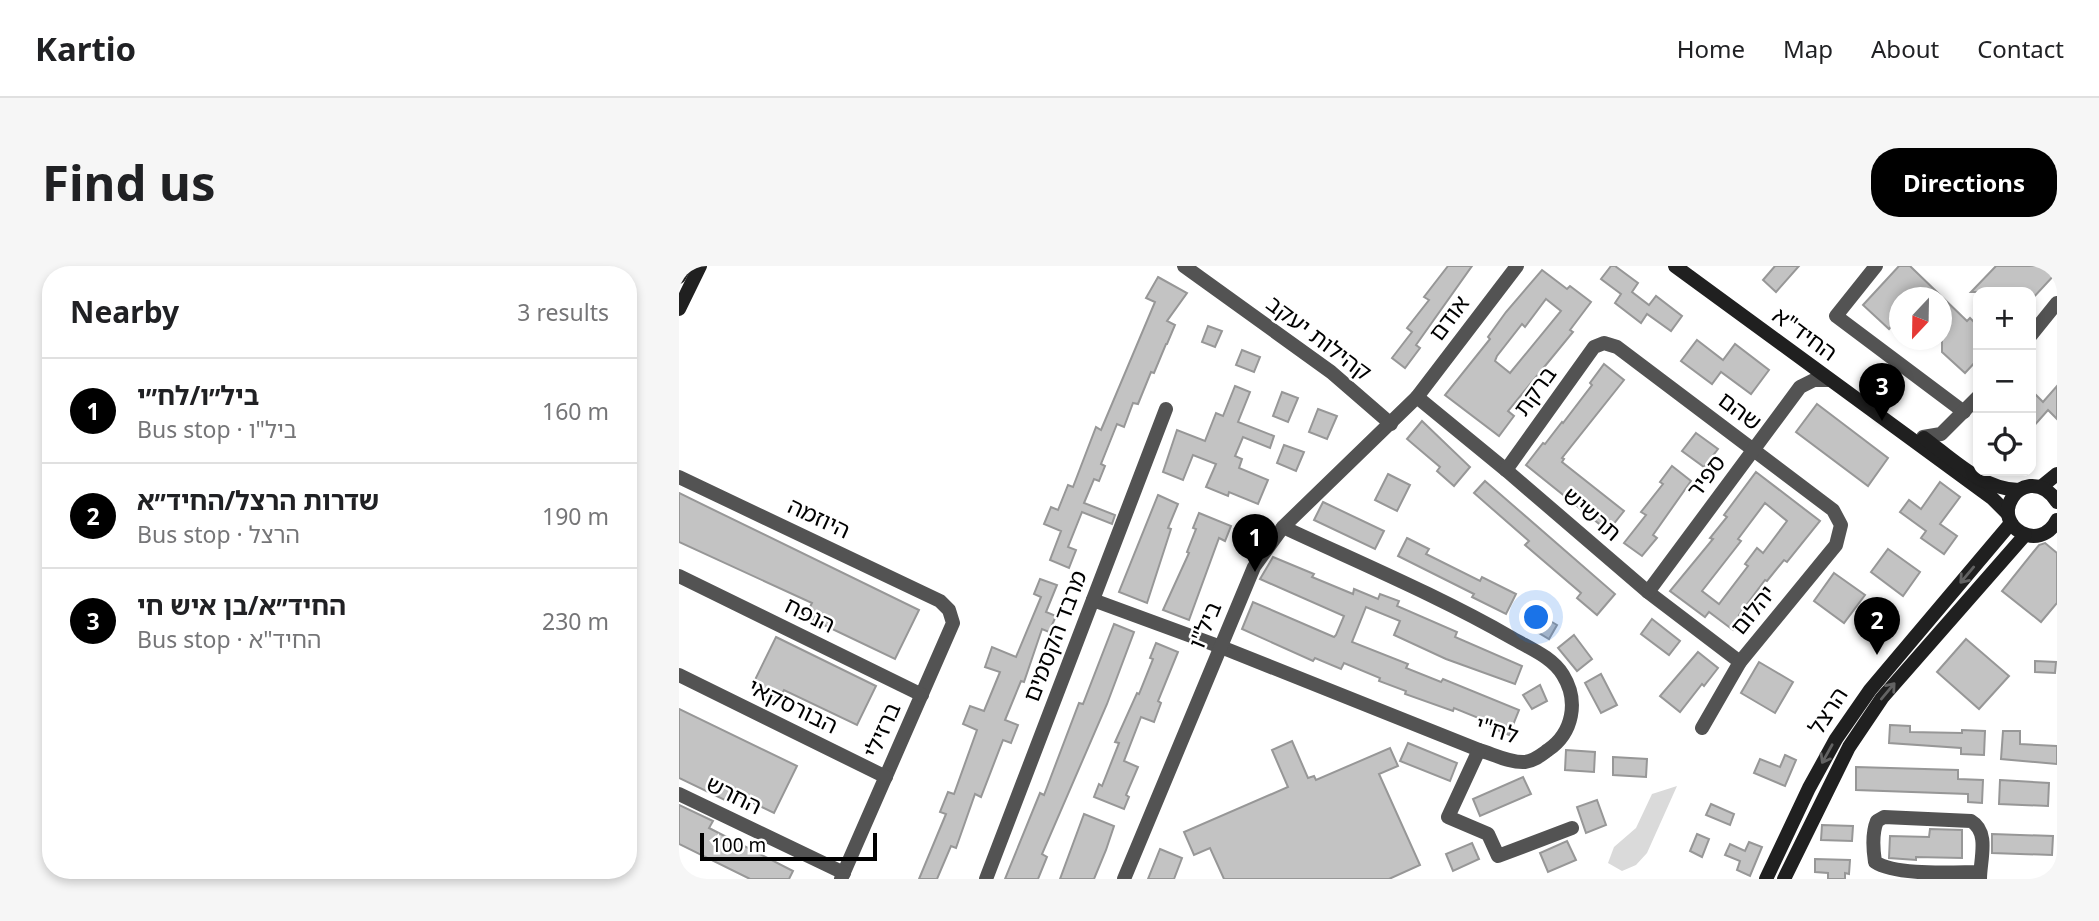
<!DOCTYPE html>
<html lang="en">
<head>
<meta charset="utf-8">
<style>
  body { margin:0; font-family:"Noto Sans","Noto Sans Hebrew",sans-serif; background:#f6f6f6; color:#202124 }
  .controls { position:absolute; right:21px; top:21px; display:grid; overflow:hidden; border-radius:14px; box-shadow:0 4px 10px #0003 }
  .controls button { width:63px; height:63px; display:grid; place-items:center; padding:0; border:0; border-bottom:2px solid #e0e0e0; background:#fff; color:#202124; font:35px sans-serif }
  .compass { position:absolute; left:1210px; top:21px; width:63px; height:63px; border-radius:50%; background:#fff; box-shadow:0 4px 10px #0003; rotate:202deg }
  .scale { position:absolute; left:21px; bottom:18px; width:177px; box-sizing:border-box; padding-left:7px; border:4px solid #000; border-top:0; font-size:19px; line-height:24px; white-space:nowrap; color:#000; -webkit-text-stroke:5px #fff; paint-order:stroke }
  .you { position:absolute; left:858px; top:352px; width:24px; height:24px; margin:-18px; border:5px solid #fff; border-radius:50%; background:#1a73e8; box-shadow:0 0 0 10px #1a73e833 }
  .badge { display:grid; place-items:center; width:46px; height:46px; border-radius:50%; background:#000; color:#fff; font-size:23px; font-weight:700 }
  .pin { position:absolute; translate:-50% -58px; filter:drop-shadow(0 2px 4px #0008) }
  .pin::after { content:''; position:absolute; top:37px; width:24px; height:21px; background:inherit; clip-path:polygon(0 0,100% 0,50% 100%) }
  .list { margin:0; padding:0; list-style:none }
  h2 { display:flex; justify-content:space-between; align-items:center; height:91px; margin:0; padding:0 28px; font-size:30px }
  h2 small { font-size:23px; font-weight:400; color:#757577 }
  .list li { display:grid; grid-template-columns:46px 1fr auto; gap:21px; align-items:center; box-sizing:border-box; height:105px; padding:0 28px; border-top:2px solid #e0e0e0 }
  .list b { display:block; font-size:26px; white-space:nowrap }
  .list p { margin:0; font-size:23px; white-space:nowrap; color:#757577 }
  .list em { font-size:23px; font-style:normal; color:#757577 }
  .icon { flex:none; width:38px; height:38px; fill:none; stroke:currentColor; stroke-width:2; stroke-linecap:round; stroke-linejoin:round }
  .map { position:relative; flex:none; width:1378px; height:613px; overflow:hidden; border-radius:28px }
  header { display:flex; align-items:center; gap:42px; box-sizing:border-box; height:98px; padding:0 35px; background:#fff; border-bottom:2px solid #e0e0e0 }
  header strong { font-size:33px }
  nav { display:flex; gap:38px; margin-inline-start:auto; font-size:24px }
  .intro { display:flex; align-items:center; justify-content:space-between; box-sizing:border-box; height:168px; padding:0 42px }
  h1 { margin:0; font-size:49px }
  .button { padding:18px 32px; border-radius:28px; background:#000; color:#fff; font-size:24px; font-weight:700 }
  main { display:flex; gap:42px; padding:0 42px }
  aside { flex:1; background:#fff; border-radius:28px; box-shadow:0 4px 10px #0003 }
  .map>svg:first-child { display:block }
  .green { fill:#dadada }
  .building { fill:#c3c3c3; stroke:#979797; stroke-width:2; fill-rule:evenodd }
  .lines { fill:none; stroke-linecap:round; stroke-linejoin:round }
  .street { stroke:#535353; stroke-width:14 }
  .secondary { stroke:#202020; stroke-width:14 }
  .oneway { stroke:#636363 }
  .labels { text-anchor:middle; stroke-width:5; stroke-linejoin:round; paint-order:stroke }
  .street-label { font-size:23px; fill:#000; stroke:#fff }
</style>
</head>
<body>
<header>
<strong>Kartio</strong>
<nav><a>Home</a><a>Map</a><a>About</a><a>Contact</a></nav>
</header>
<div class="intro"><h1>Find us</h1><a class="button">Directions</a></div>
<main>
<aside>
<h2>Nearby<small>3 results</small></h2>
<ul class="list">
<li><span class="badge">1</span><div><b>ביל״ו/לח״י</b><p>Bus stop · ביל&quot;ו</p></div><em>160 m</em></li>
<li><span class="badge">2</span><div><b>שדרות הרצל/החיד״א</b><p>Bus stop · הרצל</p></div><em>190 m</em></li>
<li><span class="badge">3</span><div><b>החיד״א/בן איש חי</b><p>Bus stop · החיד&quot;א</p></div><em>230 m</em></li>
</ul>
</aside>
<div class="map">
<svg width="1378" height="613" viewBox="0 0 1378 613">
  <rect width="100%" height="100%" fill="#fff"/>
  <!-- green -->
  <polygon class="green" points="998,520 968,587 957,599 943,605 929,597 935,581 957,562 973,528"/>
  <!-- building -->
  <g class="building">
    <polygon points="769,0 793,0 737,79 741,82 726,102 713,92 733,66 728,62 750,34 745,31"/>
    <polygon points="932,0 936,0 959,17 953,26 970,39 977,30 1003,50 992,65 968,48 962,57 936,37 942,28 922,13"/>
    <polygon points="1096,0 1120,0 1097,26 1084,14"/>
    <polygon points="1220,0 1231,0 1288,55 1291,52 1299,60 1299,93 1286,107 1263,86 1263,32 1221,32 1221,51 1210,63 1184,39"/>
    <polygon points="1317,0 1378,0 1378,6 1352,34 1352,26 1292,26"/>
    <path d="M863,4l25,19 3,-3 21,16 -21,28 3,2 -65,79 6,5 -15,20 -54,-41 45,-56 -2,-2 18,-25zM867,33l15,12 -51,62 -15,-12 2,-5 25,-32 3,3z"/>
    <polygon points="479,11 508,27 488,55 496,59 488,78 487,78 475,107 472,106 459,138 454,137 445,161 438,158 422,198 426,200 420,215 415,213 405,237 436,249 433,258 403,246 389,281 397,284 390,302 371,294 382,265 365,258 372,241 379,244 389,219 394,221 417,161 422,164 476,36 467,32"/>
    <polygon points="529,60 543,65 536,81 523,76"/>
    <polygon points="1018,74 1044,94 1056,78 1090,104 1072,128 1042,106 1033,118 1002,95"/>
    <polygon points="563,84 581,91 575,106 557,99"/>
    <polygon points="925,98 945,114 883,192 885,193 883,196 945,245 929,265 847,199 864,177 866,178 883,156 884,157 913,119 911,117"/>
    <polygon points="556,120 571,126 559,156 595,170 591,182 564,171 556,190 563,193 560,202 589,214 579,238 550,226 549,230 527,221 537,198 514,189 504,214 484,206 498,164 526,175 537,147 544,150"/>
    <polygon points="1378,120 1378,153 1369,144 1352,163 1352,124 1364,136"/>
    <polygon points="603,126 619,132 609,156 594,150"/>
    <polygon points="1138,138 1209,192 1189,220 1117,166"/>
    <polygon points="639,143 658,150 648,173 630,166"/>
    <polygon points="743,155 791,201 775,220 758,205 761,201 728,173"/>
    <polygon points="1017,167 1039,183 1025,201 1003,185"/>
    <polygon points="605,179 625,186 617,205 598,197"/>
    <polygon points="993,200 1012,215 974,269 978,272 963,290 945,277 967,249 962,246 984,218 981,216"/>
    <path d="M1077,206l64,49 -33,41 -3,-2 -17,21 -2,-1 -26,35 4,3 -10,12 -24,-18 -4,5 -35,-26 43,-52 -3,-1 17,-21 -3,-2zM1086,237l22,18 -24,32 -6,-5 -12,16 3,2 -29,38 -17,-13 39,-50 -3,-2z"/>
    <polygon points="709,208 731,219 718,245 696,234"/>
    <polygon points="806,215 936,328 918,349 898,332 902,327 846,279 850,275 795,227"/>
    <polygon points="1261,216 1281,231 1261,258 1278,270 1265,288 1242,272 1247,265 1221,246 1230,234 1242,243"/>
    <polygon points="0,227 240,344 216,393 126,350 133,337 0,276"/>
    <polygon points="479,229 499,238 489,262 492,263 468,337 440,326"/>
    <polygon points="644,236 705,265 696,283 635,254"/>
    <polygon points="520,247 552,260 546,275 540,272 510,354 484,344 510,287 508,286 517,263 514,262"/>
    <polygon points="728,272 750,283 747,288 801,315 803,311 837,328 827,348 793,331 795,328 719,290"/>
    <polygon points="1366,277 1378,287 1378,337 1362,356 1323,325 1360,279"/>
    <polygon points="1209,283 1241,306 1224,330 1192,306"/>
    <polygon points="594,291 635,308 633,311 674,328 675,323 699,333 701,328 720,335 718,340 778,366 776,371 843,400 836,418 767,393 715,369 721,355 687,341 673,376 729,398 727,402 762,416 764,413 840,444 830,469 811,461 812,457 775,442 774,445 726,428 727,425 700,415 701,412 665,397 662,403 636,392 634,395 563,363 574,336 655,371 657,369 665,350 581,313"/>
    <polygon points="1155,307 1186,329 1165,357 1135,335"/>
    <polygon points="361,313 378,319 367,346 377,350 370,366 363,363 345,416 342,415 326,454 339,459 332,477 324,474 302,531 296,528 277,582 272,580 258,613 240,613 267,548 261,546 269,526 275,528 298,464 284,458 291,440 305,445 321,406 306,401 313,381 337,391 362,331 355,328"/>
    <polygon points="853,344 878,359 870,373 845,358"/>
    <polygon points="973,353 1001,375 990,389 962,368"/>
    <polygon points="435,358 455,366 428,438 363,588 368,591 359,613 326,613 361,527 365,529 400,437 404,438"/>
    <polygon points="895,369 913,393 898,405 879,382"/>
    <polygon points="97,371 197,420 178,459 105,424 99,436 72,422"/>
    <polygon points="1287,373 1330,410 1300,443 1258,406"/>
    <polygon points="477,377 499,386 479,435 482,437 475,456 462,451 445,495 459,501 447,529 450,531 445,543 415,531 420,518 423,520 440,477 436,476 458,427 460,428 474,393 471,392"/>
    <polygon points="1019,386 1039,402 1025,420 1023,418 1001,446 981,430"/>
    <polygon points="1356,395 1377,396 1376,407 1356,406"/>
    <polygon points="1080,396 1114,416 1096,447 1062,427"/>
    <polygon points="922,408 938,439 922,447 906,417"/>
    <polygon points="861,419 868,435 853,443 844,429"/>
    <polygon points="0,443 118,500 95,547 58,529 54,538 0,512"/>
    <polygon points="1211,459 1231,460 1231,466 1283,467 1283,464 1306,465 1305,489 1282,488 1282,482 1210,477"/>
    <polygon points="1324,465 1341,465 1341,478 1378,480 1378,498 1322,493"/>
    <polygon points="613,475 629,512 635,510 637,514 711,482 719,500 700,508 741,599 710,613 545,613 531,582 515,589 505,566 609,521 593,484"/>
    <polygon points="729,477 778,497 771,515 721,495"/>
    <polygon points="887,484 916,486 915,506 886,504"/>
    <polygon points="1106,489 1117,494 1106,520 1075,507 1081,493 1101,501"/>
    <polygon points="934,491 968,493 967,511 934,509"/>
    <polygon points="1177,501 1279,504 1279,513 1304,514 1303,537 1289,536 1289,528 1177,524"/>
    <polygon points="844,511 852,528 801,550 794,533"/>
    <polygon points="1321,514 1370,517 1369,540 1320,538"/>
    <polygon points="918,534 927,559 907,567 898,541"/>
    <polygon points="1032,538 1055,548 1051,559 1027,549"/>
    <polygon points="0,539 34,555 30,562 114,605 110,613 71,613 0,578"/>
    <polygon points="405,548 435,560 427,584 415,613 381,613"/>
    <polygon points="1143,559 1174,560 1173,575 1142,574"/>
    <polygon points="1251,563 1283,564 1283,592 1237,591 1237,594 1210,592 1211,570 1250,571"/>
    <polygon points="1018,568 1030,573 1023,591 1011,585"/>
    <polygon points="1313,568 1374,570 1373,589 1313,587"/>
    <polygon points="888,575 897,594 869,606 861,587"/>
    <polygon points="1070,576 1083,581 1071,610 1058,604 1061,595 1046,589 1051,578 1066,585"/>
    <polygon points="793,577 800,593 774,605 767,588"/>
    <polygon points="481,583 503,592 495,613 469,613"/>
    <polygon points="1136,593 1171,594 1170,608 1166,607 1166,613 1149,613 1149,607 1136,606"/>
  </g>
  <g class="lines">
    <!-- street -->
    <g class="street">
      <polyline points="505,0 652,106 712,158"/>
      <polyline points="1197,0 1157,50 1285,146"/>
      <polyline points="1352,69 1378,37"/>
      <polyline points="738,131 827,204 969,326 1061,396"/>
      <polyline points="1244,171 1262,168 1299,131"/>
      <polyline points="827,204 915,81 925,77 938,81 1154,244 1162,259 1157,279 1061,396 1023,462"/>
      <polyline points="0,211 261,335 270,344 274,357 162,613"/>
      <polyline points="0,310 243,429"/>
      <polyline points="969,326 1121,121 1135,114 1150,114"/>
      <path d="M414,334l128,47 258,103c14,4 31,13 46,12 9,-1 16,-7 23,-12 25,-17 31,-49 15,-75 -11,-18 -32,-26 -51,-37 -73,-42 -152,-75 -229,-111"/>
      <polyline points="0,409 207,511"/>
      <polyline points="800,484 769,551 809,568 819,590 893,562"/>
      <polyline points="0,528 165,607"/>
      <path d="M1301,606c-26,0 -84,4 -105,-10 -2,-13 -3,-29 2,-41l7,-4 87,4c19,11 9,39 9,58"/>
      <polyline points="307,613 487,143"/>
      <polyline points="445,613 575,301 604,261 738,131 838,0"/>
    </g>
    <!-- secondary -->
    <g class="secondary">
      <polyline points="996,0 1313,232 1329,248"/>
      <polyline points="0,11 6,0"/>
      <polyline points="0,43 21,0"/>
      <path d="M1245,172c27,20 59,52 95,52"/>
      <polyline points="1362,221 1378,208"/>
      <path d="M1378,236c-6,-10 -14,-17 -27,-16 -8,1 -14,5 -18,12 -18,29 28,56 45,22"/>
      <polyline points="1087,613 1130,522 1157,473 1191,424 1332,257"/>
      <polyline points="1105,613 1170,481 1203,432 1346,269"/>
    </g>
  </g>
  <!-- one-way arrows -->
  <defs><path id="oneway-shaft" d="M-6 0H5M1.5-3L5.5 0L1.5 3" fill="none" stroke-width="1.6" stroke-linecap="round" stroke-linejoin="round" transform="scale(1.75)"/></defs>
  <g class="oneway">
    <use href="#oneway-shaft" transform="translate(1288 309) rotate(130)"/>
    <use href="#oneway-shaft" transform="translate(1209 425) rotate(-50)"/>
    <use href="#oneway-shaft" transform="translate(1148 488) rotate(119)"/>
  </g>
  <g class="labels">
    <!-- street labels -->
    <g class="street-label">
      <text transform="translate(770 52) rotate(-53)" y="8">אודם</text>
      <text transform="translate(1126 68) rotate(36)" y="8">החיד"א</text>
      <text transform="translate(640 72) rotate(37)" y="8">קהילות יעקב</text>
      <text transform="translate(856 125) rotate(-54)" y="8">ברקת</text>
      <text transform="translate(1061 145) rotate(37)" y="8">שהם</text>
      <text transform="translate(1027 210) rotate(-53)" y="8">ספיר</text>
      <text transform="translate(913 248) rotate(41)" y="8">תרשיש</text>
      <text transform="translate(140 252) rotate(25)" y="8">היוזמה</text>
      <text transform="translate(1074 344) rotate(-51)" y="8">יהלום</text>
      <text transform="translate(131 349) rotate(26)" y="8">הנפח</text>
      <text transform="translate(526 359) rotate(-67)" y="8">ביל"ו</text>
      <text transform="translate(376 370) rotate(-69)" y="8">מרבד הקסמים</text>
      <text transform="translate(114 440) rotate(26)" y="8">הבורסקאי</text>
      <text transform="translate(1149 445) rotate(-57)" y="8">הרצל</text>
      <text transform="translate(203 464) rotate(-66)" y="8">ברזילי</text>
      <text transform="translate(818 464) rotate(17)" y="8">לח"י</text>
      <text transform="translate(55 529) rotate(26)" y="8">החרש</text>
    </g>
  </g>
</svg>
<div class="controls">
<button>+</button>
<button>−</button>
<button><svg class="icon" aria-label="locate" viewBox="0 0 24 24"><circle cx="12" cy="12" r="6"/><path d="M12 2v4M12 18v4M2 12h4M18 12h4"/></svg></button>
</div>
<svg class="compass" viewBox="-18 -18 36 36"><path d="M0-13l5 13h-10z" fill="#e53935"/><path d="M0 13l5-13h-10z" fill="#757577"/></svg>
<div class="scale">100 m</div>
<div class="you"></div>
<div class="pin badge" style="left:576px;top:306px">1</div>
<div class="pin badge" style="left:1198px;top:389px">2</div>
<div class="pin badge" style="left:1203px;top:155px">3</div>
</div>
</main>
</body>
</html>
